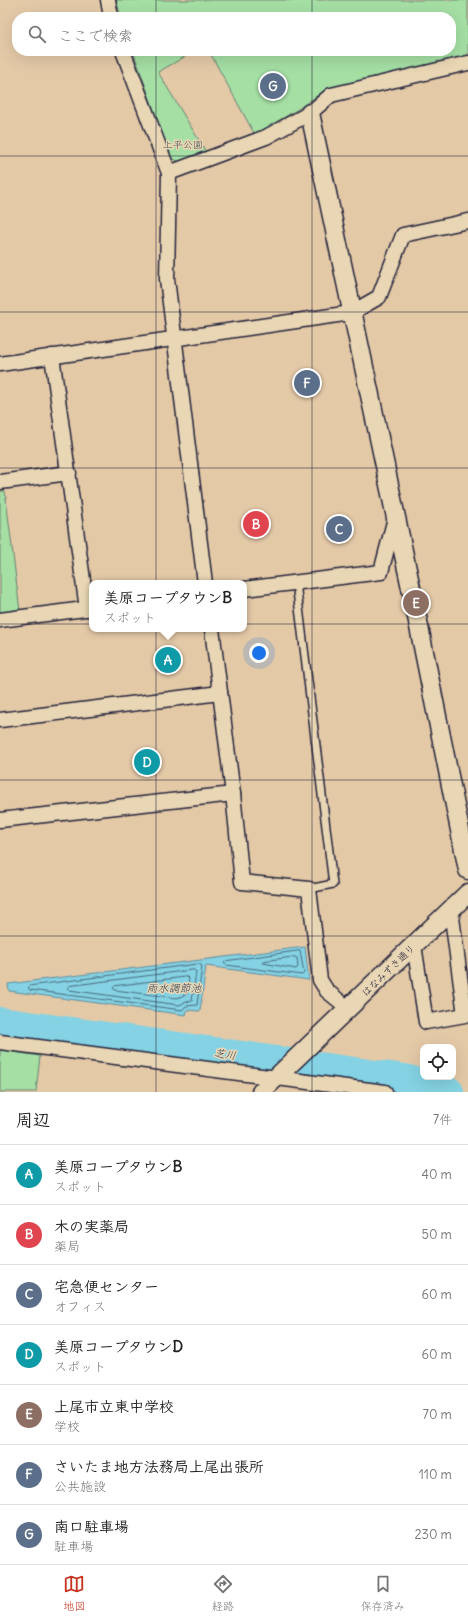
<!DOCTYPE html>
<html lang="ja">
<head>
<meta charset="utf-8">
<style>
  body { margin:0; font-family:Delius,"Klee One",sans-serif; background:#f2f2f2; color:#222 }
  .controls { position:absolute; right:12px; bottom:12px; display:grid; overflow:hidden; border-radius:8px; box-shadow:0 4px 16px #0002 }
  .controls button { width:36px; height:36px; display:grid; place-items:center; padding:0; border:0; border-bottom:1px solid #e0e0e0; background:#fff; color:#222; font:20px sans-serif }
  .you { position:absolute; left:259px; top:653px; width:14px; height:14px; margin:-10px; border:3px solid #fff; border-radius:50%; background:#1a73e8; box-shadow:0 0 0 6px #1a73e833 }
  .badge { display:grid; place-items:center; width:26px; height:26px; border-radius:50%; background:#c8321e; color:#fff; font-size:13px; font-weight:700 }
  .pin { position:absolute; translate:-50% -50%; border:2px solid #fff; box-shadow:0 1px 4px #0006 }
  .popup { position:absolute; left:89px; top:580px; width:158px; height:52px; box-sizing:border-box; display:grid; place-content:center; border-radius:8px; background:#fff; filter:drop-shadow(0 1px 3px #0005); font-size:13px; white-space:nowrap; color:#767676 }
  .popup b { font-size:15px; color:#222 }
  .popup::after { content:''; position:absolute; left:50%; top:100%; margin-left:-8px; border:8px solid transparent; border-top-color:#fff }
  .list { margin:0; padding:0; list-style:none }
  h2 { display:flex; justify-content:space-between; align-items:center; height:52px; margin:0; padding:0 16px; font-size:17px }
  h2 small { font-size:13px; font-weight:400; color:#767676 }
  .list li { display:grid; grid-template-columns:26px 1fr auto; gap:12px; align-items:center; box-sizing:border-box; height:60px; padding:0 16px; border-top:1px solid #e0e0e0 }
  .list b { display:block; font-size:15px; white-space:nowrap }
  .list p { margin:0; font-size:13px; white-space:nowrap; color:#767676 }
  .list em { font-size:13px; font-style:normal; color:#767676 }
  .icon { flex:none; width:22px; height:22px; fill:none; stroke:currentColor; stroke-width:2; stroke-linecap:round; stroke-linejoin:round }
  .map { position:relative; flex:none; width:468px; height:1092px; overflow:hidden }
  .search { position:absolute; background:#fff; box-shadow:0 4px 16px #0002; left:12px; right:12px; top:12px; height:44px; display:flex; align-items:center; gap:10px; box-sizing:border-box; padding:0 14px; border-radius:16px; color:#767676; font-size:15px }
  .sheet { height:472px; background:#fff }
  nav { display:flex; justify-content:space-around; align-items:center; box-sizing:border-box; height:56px; border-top:1px solid #e0e0e0; background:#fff; font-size:11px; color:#767676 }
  nav a { display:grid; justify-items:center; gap:2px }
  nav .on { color:#c8321e }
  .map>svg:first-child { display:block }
  .green { fill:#a5dfa4; stroke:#648070 }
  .water { fill:#84d2e3; stroke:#5d8ca0 }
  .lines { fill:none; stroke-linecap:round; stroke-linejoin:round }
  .shore { stroke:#49687e; stroke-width:1 }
  .river { stroke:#84d2e3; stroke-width:30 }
  .service-casing { stroke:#22223b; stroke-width:10 }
  .minor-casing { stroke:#22223b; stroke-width:17 }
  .tertiary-casing { stroke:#22223b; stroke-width:21 }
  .service { stroke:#e9d6b4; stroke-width:7 }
  .minor { stroke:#e9d6b4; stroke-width:14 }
  .tertiary { stroke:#e9d6b4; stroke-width:18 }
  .grid { fill:none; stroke:#22223b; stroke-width:1; stroke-opacity:0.55 }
  .labels { text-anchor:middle; stroke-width:3; stroke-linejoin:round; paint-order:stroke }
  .park-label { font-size:10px; fill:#3c4850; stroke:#e9d6b4 }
  .street-label { font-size:10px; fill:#22223b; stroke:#e9d6b4 }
  .water-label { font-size:11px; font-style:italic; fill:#36455d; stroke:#e9d6b4 }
</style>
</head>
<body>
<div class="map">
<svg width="468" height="1092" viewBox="0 0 468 1092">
  <rect width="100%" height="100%" fill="#e4c9a7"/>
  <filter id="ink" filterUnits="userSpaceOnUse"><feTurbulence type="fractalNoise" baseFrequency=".025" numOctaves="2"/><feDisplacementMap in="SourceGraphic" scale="8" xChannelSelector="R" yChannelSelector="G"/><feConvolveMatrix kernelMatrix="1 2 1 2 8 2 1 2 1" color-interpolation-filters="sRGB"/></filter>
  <g filter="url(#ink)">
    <!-- green -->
    <g class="green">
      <polygon points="116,0 468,0 468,57 328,88 298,109 255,135 209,51 451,51 451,17 121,17"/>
      <polygon points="133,51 195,51 158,72 206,152 180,162 171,158"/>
      <polygon points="0,491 5,491 20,611 0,614"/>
      <polygon points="0,1050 40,1056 36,1092 0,1092"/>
    </g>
    <!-- water -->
    <polygon class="water" points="305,947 309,980 206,966 200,1011 187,1010 186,1015 9,991 8,984"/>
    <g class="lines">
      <!-- shore -->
      <g class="shore">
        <polygon points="300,951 304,973 302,975 226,965 224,963 226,961"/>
        <polygon points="295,957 297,958 298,967 296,969 263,963 264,961"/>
        <polygon points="199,964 202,966 197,1005 186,1006 182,1010 30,990 28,988 30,986"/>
        <polygon points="194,970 196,972 192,1000 179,1005 69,990 67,988 69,986"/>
        <polygon points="187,977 189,979 187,994 177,998 115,990 113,988 115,986"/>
      </g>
      <!-- river -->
      <polyline class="river" points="0,1022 405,1079 449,1092"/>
      <!-- service casing -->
      <g class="service-casing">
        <polyline id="service" points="296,583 333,884 309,889"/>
      </g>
      <!-- minor casing -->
      <g class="minor-casing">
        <g id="minor">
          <polyline points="108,0 111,17"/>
          <polyline points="123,51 169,173 167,279 205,583"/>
          <polyline points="169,173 266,137 310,113 331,95 468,63"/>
          <polyline points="52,356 87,609"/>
          <polyline points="0,364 351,313 379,297 403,235 468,221"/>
          <polyline points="0,482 69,473"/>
          <polyline points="244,589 381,572 395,518"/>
          <polyline points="0,620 92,608"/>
          <polyline points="212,629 233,794 242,882 309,889 320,980 327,991 348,1008"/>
          <polyline points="0,720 220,693"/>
          <polyline points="0,820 233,794"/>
          <polyline points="414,945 426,1022 465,1015 451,910"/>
          <polyline points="0,1042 385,1092"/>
        </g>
      </g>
      <!-- tertiary casing -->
      <g class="tertiary-casing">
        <g id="tertiary">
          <polyline points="310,113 415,607 468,870"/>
          <polyline points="261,1092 468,893"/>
        </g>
      </g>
      <!-- service -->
      <use href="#service" class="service"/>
      <!-- minor -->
      <use href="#minor" class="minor"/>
      <!-- tertiary -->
      <use href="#tertiary" class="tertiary"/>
    </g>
  </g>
  <!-- grid -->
  <path class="grid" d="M156,0v17M312,0v17M156,51v1041M312,51v1041M0,156h468M0,312h468M0,468h468M0,624h468M0,780h468M0,936h468"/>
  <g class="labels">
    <!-- park labels -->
    <g class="park-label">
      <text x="183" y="148">上平公園</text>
    </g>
    <!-- street labels -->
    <g class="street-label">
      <text transform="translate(388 970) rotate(-44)" y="4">はなみずき通り</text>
    </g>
    <!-- water labels -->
    <g class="water-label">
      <text x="174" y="992">雨水調節池</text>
      <text transform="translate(225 1054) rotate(8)" y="4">芝川</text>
    </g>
  </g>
</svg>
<div class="controls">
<button><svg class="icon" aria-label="locate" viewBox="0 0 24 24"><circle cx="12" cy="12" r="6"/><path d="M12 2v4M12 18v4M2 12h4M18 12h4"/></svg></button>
</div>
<div class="you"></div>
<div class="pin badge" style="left:168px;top:660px;background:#0f9aa8">A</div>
<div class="popup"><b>美原コープタウンB</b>スポット</div>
<div class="pin badge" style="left:256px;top:524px;background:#e0444e">B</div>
<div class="pin badge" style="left:339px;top:529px;background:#5c6f8a">C</div>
<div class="pin badge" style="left:147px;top:762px;background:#0f9aa8">D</div>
<div class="pin badge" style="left:416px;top:603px;background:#8d6e63">E</div>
<div class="pin badge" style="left:307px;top:383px;background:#5c6f8a">F</div>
<div class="pin badge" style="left:273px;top:86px;background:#5c6f8a">G</div>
<div class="search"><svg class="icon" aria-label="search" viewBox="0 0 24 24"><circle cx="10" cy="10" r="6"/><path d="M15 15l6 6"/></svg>ここで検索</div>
</div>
<section class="sheet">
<h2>周辺<small>7件</small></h2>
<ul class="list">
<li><span class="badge" style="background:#0f9aa8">A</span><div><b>美原コープタウンB</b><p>スポット</p></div><em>40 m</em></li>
<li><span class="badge" style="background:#e0444e">B</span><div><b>木の実薬局</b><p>薬局</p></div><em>50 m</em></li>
<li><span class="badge" style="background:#5c6f8a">C</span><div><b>宅急便センター</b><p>オフィス</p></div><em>60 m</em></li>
<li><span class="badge" style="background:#0f9aa8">D</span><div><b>美原コープタウンD</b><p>スポット</p></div><em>60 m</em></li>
<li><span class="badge" style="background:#8d6e63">E</span><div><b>上尾市立東中学校</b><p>学校</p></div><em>70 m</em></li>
<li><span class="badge" style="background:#5c6f8a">F</span><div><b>さいたま地方法務局上尾出張所</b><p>公共施設</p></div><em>110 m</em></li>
<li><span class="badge" style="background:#5c6f8a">G</span><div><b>南口駐車場</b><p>駐車場</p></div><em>230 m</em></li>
</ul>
</section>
<nav>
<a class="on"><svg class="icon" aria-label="map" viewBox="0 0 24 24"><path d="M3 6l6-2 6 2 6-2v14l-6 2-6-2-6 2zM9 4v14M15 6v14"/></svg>地図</a>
<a><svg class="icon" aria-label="directions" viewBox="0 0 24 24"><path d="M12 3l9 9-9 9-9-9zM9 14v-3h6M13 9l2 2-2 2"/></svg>経路</a>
<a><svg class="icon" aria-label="saved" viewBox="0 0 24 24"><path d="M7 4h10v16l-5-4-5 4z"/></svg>保存済み</a>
</nav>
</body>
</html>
